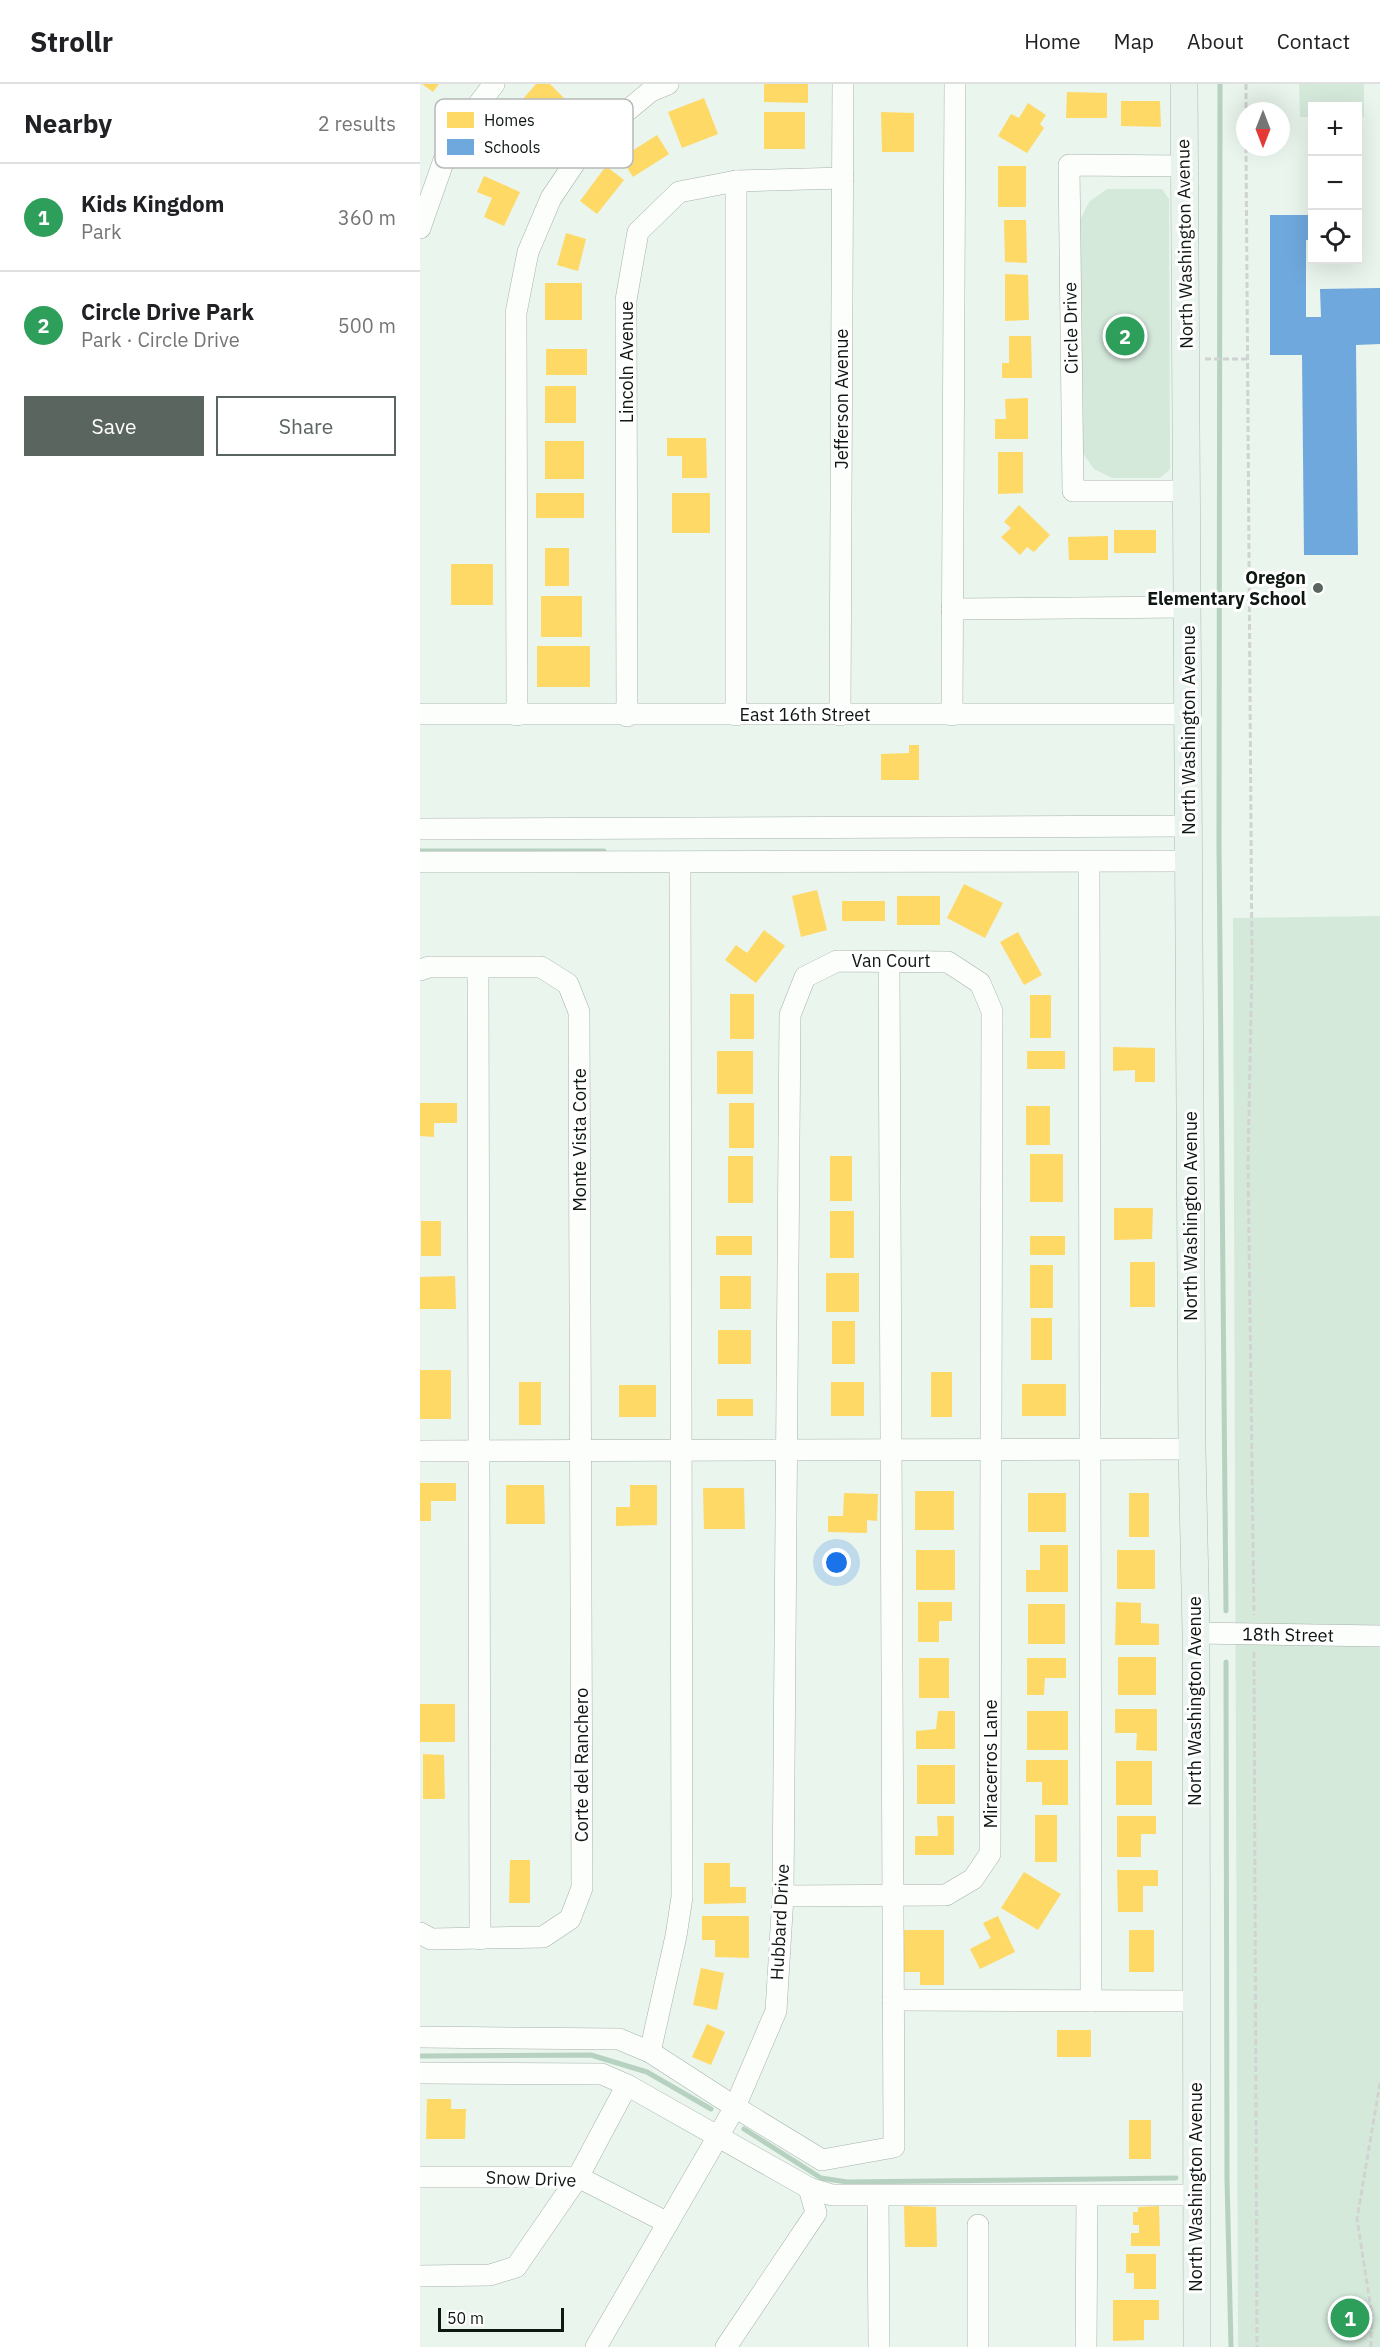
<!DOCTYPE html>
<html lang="en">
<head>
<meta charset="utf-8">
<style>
  body { margin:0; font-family:"IBM Plex Sans",sans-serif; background:#f6f6f6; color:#202124 }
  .controls { position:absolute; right:18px; top:18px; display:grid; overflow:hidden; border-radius:0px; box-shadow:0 6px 24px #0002 }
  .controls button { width:54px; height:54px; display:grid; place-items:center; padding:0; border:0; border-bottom:2px solid #e0e0e0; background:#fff; color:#202124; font:30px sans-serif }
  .compass { position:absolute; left:816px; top:18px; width:54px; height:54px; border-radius:50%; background:#fff; box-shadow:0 6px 24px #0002; rotate:180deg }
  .scale { position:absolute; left:18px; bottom:15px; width:126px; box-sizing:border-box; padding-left:6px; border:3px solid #0f1712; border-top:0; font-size:16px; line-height:21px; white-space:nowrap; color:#0f1712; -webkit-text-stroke:4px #fff; paint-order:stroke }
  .you { position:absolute; left:417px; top:1479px; width:21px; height:21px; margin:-15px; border:4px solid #fff; border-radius:50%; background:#1a73e8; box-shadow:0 0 0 9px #1a73e833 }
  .badge { display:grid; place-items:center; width:39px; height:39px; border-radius:50%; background:#5b655f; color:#fff; font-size:20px; font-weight:700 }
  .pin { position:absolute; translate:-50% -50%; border:3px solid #fff; box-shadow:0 2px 6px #0006 }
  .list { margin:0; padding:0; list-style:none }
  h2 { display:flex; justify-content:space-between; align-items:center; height:78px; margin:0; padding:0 24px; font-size:26px }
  h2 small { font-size:20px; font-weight:400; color:#757577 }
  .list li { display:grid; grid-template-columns:39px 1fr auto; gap:18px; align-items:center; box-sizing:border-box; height:108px; padding:0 24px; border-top:2px solid #e0e0e0 }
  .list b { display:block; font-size:22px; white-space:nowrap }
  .list p { margin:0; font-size:20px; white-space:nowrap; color:#757577 }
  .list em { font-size:20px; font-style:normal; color:#757577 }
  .actions { display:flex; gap:12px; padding:18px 24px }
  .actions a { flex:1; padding:14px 0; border:2px solid #5b655f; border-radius:0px; text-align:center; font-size:21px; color:#5b655f }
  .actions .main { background:#5b655f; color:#fff }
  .icon { flex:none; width:33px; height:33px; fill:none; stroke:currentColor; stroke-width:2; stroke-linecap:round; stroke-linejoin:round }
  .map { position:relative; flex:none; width:960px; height:2263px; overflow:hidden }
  header { display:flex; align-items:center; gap:36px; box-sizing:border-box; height:84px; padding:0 30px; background:#fff; border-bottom:2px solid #e0e0e0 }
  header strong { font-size:28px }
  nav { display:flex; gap:33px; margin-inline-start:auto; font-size:21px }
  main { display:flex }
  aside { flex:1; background:#fff }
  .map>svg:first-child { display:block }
  .green { fill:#d5e9db }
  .homes { fill:#ffd966 }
  .schools { fill:#6fa8dc }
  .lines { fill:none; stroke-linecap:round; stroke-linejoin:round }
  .stream { stroke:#b7d1c0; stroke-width:5 }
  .minor-casing { stroke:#a8b2ac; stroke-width:22 }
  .major-casing { stroke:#a8bbaf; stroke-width:28 }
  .path { stroke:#d0d3d1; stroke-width:3; stroke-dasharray:6 3; stroke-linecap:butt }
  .minor { stroke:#fcfefc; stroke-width:21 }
  .major { stroke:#e9f3ed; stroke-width:27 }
  .poi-dot { fill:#5b655f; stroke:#fff; stroke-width:2 }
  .labels { text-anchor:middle; stroke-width:6; stroke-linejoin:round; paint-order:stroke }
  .street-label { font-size:18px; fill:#0f1712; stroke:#fff }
  .poi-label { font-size:18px; font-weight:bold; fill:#0f1712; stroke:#fff; text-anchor:end }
  .key { fill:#fff; stroke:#b7b9b8; stroke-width:1.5 }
  .key-label { font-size:16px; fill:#0f1712 }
</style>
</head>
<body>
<header>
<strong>Strollr</strong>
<nav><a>Home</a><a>Map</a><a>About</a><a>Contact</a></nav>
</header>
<main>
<aside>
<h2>Nearby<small>2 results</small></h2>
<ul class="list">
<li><span class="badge" style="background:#2e9e5b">1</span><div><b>Kids Kingdom</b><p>Park</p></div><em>360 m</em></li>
<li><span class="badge" style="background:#2e9e5b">2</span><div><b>Circle Drive Park</b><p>Park · Circle Drive</p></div><em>500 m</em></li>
</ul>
<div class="actions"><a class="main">Save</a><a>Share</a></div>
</aside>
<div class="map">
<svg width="960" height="2263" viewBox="0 0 960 2263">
  <rect width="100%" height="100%" fill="#e9f5ed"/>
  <!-- green -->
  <g class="green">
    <polygon points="879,0 944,0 944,33 938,33 938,22 892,22 892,33 880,33"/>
    <polygon points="687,105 742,105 749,115 750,385 740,394 692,394 674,385 662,368 660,136 669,118"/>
    <polygon points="960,832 960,2263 818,2263 813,834"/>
  </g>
  <!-- homes -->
  <g class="homes">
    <polygon points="2,0 19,0 13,8"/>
    <polygon points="116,0 130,0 152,22 125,51 95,24"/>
    <polygon points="344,0 388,0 388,19 344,18"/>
    <polygon points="647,8 687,9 687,34 646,34"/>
    <polygon points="284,14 298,50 262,64 248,28"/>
    <polygon points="701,17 740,17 741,43 701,42"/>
    <polygon points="608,19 626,31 620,40 624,44 607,69 578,52 591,30 599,34"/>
    <rect x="344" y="28" width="41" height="37"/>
    <polygon points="461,28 494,29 494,68 462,68"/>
    <polygon points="237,51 249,70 213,93 201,74"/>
    <polygon points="186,82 204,96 177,130 160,117"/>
    <rect x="578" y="82" width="28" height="41"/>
    <polygon points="64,92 100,108 84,142 64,133 72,114 57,108"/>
    <polygon points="584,136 606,136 607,179 585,178"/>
    <polygon points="146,149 166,155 158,187 137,181"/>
    <polygon points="585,190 608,191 609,236 585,237"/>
    <rect x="125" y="199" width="37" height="37"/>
    <polygon points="589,252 611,252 612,294 582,294 582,279 589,279"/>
    <rect x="126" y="265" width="41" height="26"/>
    <rect x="125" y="302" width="31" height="37"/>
    <polygon points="608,314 608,355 575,355 575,335 586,335 585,315"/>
    <polygon points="247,354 286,354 287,394 262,394 262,372 247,372"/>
    <rect x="125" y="357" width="39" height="38"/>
    <polygon points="578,368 603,368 603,409 578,410"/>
    <rect x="116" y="409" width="48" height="25"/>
    <rect x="252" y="409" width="38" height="40"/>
    <polygon points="599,421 630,451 614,468 607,463 600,471 581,453 591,444 584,438"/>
    <rect x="694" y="446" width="42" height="23"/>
    <polygon points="688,452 688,476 649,476 648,453"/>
    <rect x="125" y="464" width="24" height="38"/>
    <rect x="31" y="480" width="42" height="41"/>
    <rect x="121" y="512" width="41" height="41"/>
    <rect x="117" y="562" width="53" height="41"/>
    <polygon points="489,661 499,661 499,696 461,696 461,670 489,669"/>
    <polygon points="544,800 583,819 565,854 527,834"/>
    <polygon points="397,806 407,846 381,853 372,812"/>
    <rect x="477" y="812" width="43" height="29"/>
    <rect x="422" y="817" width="43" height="20"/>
    <polygon points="344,846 365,862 336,899 305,876 316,861 327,869"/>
    <polygon points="598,848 622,891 604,901 580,858"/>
    <rect x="310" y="910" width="24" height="45"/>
    <rect x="610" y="911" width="21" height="43"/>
    <polygon points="693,963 735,964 735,998 715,998 715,986 693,987"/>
    <rect x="297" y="967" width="36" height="43"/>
    <rect x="607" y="967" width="38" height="18"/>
    <polygon points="0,1019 37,1019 37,1039 14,1039 14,1053 0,1052"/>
    <rect x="309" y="1019" width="25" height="45"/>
    <rect x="606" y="1022" width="24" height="39"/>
    <rect x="610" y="1070" width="33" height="48"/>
    <rect x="308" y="1072" width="25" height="47"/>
    <rect x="410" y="1072" width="22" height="45"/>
    <polygon points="694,1124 733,1124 732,1155 694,1156"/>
    <rect x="410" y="1127" width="24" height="47"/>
    <rect x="1" y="1137" width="20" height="35"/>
    <rect x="296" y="1152" width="36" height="19"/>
    <rect x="610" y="1152" width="35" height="19"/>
    <rect x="710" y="1178" width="25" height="45"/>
    <rect x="610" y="1181" width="23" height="43"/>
    <rect x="406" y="1189" width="33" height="39"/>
    <polygon points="35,1192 36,1225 0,1225 0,1193"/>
    <rect x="300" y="1192" width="31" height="33"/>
    <rect x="611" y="1234" width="21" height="42"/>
    <rect x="412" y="1237" width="23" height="43"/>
    <rect x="298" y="1246" width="33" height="34"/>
    <rect x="0" y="1286" width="31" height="49"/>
    <rect x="511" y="1288" width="21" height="45"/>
    <rect x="99" y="1298" width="22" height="43"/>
    <rect x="411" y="1298" width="33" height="34"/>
    <rect x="602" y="1300" width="44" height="32"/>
    <rect x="199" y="1301" width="37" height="32"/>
    <rect x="297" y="1315" width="36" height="17"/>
    <polygon points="0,1399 36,1399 36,1417 11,1417 11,1437 0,1437"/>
    <polygon points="86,1401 124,1401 125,1440 86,1440"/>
    <polygon points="210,1401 237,1401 237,1441 196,1442 196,1423 210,1423"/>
    <polygon points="283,1404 324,1404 325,1445 284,1445"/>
    <rect x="495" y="1407" width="39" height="39"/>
    <polygon points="424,1409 458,1410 457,1437 447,1436 447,1449 408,1448 408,1432 423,1432"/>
    <rect x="608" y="1409" width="38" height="39"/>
    <rect x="709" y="1409" width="20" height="44"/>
    <polygon points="620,1461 648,1461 648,1508 606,1508 606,1486 620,1486"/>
    <rect x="496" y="1466" width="39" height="40"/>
    <rect x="697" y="1466" width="38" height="39"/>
    <polygon points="498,1518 532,1518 532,1537 519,1537 519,1558 498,1558"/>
    <polygon points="696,1518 721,1519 721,1539 739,1540 739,1561 695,1561"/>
    <rect x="608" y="1520" width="37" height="40"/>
    <rect x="698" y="1573" width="38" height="38"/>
    <rect x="499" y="1574" width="30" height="40"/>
    <polygon points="607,1574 646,1574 646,1594 625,1594 624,1611 607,1611"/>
    <rect x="0" y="1620" width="35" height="38"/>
    <polygon points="695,1625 737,1625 737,1667 716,1666 717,1649 695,1649"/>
    <polygon points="518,1627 535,1627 535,1665 496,1665 496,1647 516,1645"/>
    <rect x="607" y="1627" width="41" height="39"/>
    <polygon points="3,1670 24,1671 25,1715 3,1715"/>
    <polygon points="606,1676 648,1676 648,1721 622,1721 622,1698 606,1698"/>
    <rect x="696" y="1677" width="36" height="44"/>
    <rect x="497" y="1681" width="38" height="39"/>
    <rect x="615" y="1731" width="22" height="47"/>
    <polygon points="517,1732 534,1732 534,1771 495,1771 495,1752 518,1752"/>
    <polygon points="697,1732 736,1732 736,1750 721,1750 721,1773 697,1773"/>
    <polygon points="90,1776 110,1776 110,1819 89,1819"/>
    <polygon points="284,1779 310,1779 310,1803 326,1803 326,1819 284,1820"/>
    <polygon points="697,1786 738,1786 738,1802 723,1802 723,1828 698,1828"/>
    <polygon points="604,1788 641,1810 618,1846 581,1824"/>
    <polygon points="282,1832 329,1832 329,1874 295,1873 295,1856 282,1856"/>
    <polygon points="578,1832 595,1868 560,1885 550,1865 571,1854 563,1839"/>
    <polygon points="480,1846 524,1846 524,1901 500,1901 500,1888 480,1888"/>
    <rect x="709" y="1846" width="25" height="42"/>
    <polygon points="281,1884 304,1889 297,1926 273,1921"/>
    <polygon points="287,1940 305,1948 291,1981 272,1973"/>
    <rect x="637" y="1946" width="34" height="27"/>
    <polygon points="7,2015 31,2015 31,2025 46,2025 45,2055 6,2055"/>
    <rect x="709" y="2036" width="22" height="39"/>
    <polygon points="484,2122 516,2123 517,2163 485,2163"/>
    <polygon points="739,2122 740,2162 711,2162 711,2149 719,2149 719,2141 713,2141 713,2128 718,2128 718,2123"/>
    <polygon points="706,2170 736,2170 736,2205 714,2205 714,2189 706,2189"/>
    <polygon points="693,2216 739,2216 739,2236 724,2236 724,2256 693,2257"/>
  </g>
  <!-- schools -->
  <polygon class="schools" points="850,131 892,131 892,156 886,156 886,233 901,233 900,205 960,204 960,260 936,261 938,471 884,471 882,271 850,271"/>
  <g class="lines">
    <!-- stream -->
    <g class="stream">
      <polyline points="800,0 799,762 806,1527"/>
      <polyline points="0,767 184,767"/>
      <polyline points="806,1578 807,2095 811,2263"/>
      <polyline points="0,1972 171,1971 227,1988 291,2025"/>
      <polyline points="324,2045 401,2094 427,2098 756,2094"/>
    </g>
    <!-- minor casing -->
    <g class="minor-casing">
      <g id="minor">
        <polyline points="764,82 649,81 653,407 767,407"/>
        <polyline points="0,144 31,56 74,0"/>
        <polyline points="532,525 768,523"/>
        <polyline points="0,630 769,630"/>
        <polyline points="97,631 96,229 108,168 131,114 168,59 231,7 248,0"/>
        <polyline points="316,631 316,97"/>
        <polyline points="420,631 423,0"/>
        <polyline points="532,631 535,0"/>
        <polyline points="207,632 206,216 218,148 259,108 316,97 423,94"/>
        <polyline points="0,745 770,742"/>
        <polyline points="0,778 770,777"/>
        <polyline points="669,779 671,1917"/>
        <polyline points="58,884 60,1855"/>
        <polyline points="0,886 9,883 121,883 148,900 159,928 162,1804 150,1835 123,1853 11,1855 0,1849"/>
        <polyline points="0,1367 772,1365"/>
        <polyline points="776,1549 960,1552"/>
        <polyline points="473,1916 776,1917"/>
        <polyline points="0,1953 199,1955 230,1968 315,2023 402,2076 474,2063 469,877"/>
        <polyline points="230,1968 256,1852 262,1813 260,779"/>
        <polyline points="0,1989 182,1990 207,2001 389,2104 412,2111 776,2111"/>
        <polyline points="0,2093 158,2093 248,2139"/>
        <polyline points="458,2113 459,2263"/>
        <polyline points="0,2192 70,2191 96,2183 158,2093 207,2001"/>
        <polyline points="176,2263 315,2023 356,1927 363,1812 370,931 385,893 417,877 528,878 560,899 572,927 570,1770 553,1795 526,1811 363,1812"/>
        <polyline points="306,2263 396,2129 389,2104"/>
        <polyline points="558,2263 558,2141"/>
        <polyline points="666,2263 667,2112"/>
      </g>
    </g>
    <!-- major casing -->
    <g class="major-casing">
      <polyline id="major" points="764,0 772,1365 776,1549 777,2263"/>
    </g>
    <!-- path -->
    <g class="path">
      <polyline points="826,0 826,27"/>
      <polyline points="826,63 832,880 828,1080 834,1531"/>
      <polyline points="785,275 828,275"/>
      <polyline points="834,1568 837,2263"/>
      <polyline points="951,2263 951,2225 937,2135 960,1999"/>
    </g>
    <!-- minor -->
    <use href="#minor" class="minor"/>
    <!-- major -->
    <use href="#major" class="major"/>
  </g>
  <!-- markers -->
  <circle class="poi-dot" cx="898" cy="504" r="6"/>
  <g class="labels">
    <!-- street labels -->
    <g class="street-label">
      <text transform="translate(765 160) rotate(-91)" y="6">North Washington Avenue</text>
      <text transform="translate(651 244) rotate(-91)" y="6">Circle Drive</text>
      <text transform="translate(207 278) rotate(-90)" y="6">Lincoln Avenue</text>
      <text transform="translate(422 315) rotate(-90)" y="6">Jefferson Avenue</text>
      <text x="385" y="637">East 16th Street</text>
      <text transform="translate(769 646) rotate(-90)" y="6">North Washington Avenue</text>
      <text x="471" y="883">Van Court</text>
      <text transform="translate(160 1056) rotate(-90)" y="6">Monte Vista Corte</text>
      <text transform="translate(771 1132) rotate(-90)" y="6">North Washington Avenue</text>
      <text transform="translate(868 1551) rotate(1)" y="6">18th Street</text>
      <text transform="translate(775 1617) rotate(-90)" y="6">North Washington Avenue</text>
      <text transform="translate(571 1680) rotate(-90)" y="6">Miracerros Lane</text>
      <text transform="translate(162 1681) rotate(-90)" y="6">Corte del Ranchero</text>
      <text transform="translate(360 1838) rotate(-87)" y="6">Hubbard Drive</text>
      <text transform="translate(111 2095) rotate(2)" y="6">Snow Drive</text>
      <text transform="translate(776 2103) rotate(-90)" y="6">North Washington Avenue</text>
    </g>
    <!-- poi labels -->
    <g class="poi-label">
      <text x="886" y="500">Oregon<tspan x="886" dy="21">Elementary School</tspan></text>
    </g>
  </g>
  <!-- legend -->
  <rect x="15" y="15" width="198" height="69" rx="9" class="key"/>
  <rect x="27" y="28" width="27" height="16" fill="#ffd966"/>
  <rect x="27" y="55" width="27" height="16" fill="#6fa8dc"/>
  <g class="key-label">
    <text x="64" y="42">Homes</text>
    <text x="64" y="69">Schools</text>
  </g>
</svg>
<div class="controls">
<button>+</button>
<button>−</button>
<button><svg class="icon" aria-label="locate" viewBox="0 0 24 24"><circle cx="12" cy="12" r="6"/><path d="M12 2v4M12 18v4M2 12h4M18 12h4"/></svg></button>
</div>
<svg class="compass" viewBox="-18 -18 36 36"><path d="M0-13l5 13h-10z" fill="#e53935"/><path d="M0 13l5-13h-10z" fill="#757577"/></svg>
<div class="scale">50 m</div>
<div class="you"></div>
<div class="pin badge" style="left:930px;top:2234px;background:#2e9e5b">1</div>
<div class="pin badge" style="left:705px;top:252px;background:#2e9e5b">2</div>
</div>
</main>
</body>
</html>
